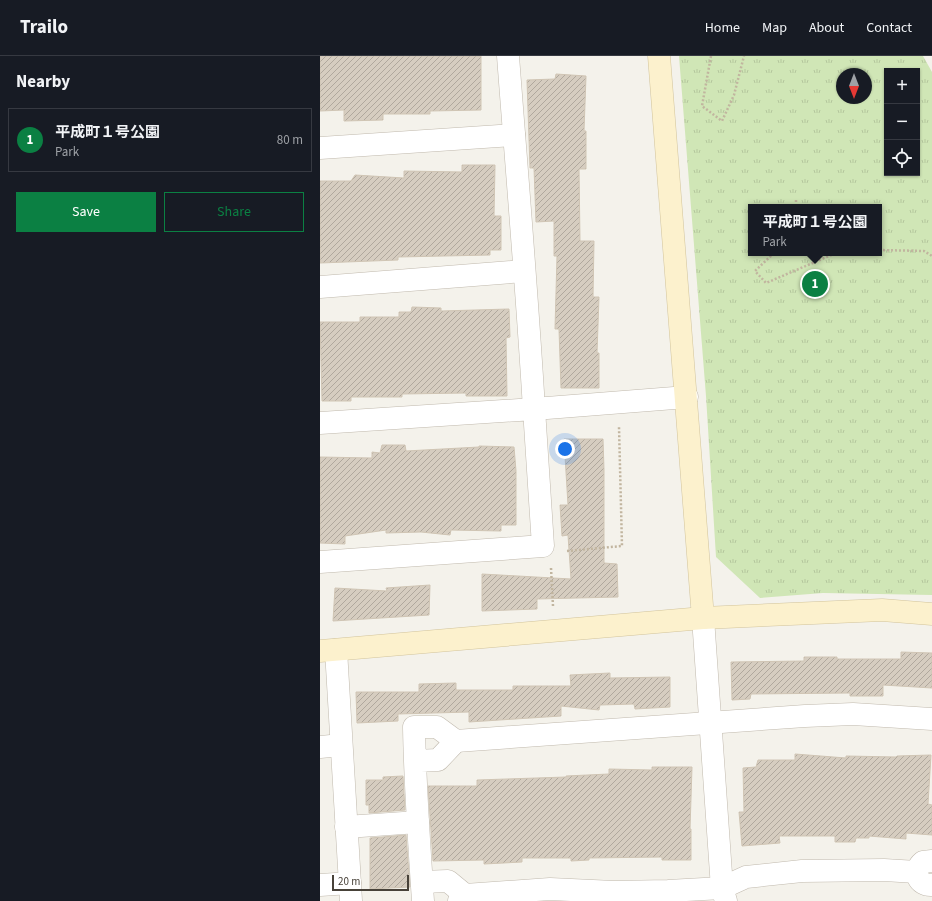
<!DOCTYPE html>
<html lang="en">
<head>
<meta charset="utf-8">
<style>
  body { margin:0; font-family:"Source Sans 3","Noto Sans JP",sans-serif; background:#242831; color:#f1f3f6 }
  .controls { position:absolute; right:12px; top:12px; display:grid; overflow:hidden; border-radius:0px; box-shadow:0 1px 3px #0004 }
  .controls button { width:36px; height:36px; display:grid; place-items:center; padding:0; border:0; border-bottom:1px solid #363941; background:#171b24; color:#f1f3f6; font:20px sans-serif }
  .compass { position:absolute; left:516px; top:12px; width:36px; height:36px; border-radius:50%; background:#171b24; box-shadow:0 1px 3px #0004; rotate:180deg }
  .scale { position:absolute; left:12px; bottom:10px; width:77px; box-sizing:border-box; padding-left:4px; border:2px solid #484239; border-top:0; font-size:11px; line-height:14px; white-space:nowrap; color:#484239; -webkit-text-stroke:3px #fff; paint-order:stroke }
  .you { position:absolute; left:245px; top:393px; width:14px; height:14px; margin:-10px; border:3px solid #fff; border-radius:50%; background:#1a73e8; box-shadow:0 0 0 6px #1a73e833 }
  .badge { display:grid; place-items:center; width:26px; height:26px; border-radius:50%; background:#0b8043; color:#fff; font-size:13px; font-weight:700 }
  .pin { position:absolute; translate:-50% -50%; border:2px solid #fff; box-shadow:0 1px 4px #0006 }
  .popup { position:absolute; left:428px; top:148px; width:134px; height:52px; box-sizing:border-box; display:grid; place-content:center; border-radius:0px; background:#171b24; filter:drop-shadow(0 1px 3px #0005); font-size:13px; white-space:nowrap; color:#9ea1a6 }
  .popup b { font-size:15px; color:#f1f3f6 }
  .popup::after { content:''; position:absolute; left:50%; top:100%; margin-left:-8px; border:8px solid transparent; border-top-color:#171b24 }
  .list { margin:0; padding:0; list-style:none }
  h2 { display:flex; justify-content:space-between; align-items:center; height:52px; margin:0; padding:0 16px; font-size:17px }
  h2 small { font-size:13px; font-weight:400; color:#9ea1a6 }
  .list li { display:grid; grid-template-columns:26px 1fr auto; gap:12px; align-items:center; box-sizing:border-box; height:64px; margin:0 8px 8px; padding:0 8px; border:1px solid #363941; border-radius:0px }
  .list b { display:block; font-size:15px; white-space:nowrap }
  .list p { margin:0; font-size:13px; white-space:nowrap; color:#9ea1a6 }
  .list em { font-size:13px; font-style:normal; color:#9ea1a6 }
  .actions { display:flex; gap:8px; padding:12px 16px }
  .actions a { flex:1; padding:9px 0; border:1px solid #0b8043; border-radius:0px; text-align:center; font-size:14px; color:#0b8043 }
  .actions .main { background:#0b8043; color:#fff }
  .icon { flex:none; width:22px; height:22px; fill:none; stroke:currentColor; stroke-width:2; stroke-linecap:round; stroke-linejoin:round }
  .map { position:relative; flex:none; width:612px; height:845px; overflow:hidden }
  header { display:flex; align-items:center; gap:24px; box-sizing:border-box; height:56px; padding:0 20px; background:#171b24; border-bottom:1px solid #363941 }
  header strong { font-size:19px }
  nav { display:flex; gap:22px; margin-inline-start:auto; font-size:14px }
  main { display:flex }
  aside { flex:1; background:#171b24 }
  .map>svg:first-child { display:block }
  .park { fill:url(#park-tufts); fill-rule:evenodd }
  .building { fill:url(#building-hatch); stroke:#d0c5b4 }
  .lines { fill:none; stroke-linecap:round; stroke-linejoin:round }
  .street-casing { stroke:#c0b9ad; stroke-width:23 }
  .secondary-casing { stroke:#d2c49c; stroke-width:23 }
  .path { stroke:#c1b59f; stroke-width:2.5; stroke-dasharray:2 2; stroke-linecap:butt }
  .street { stroke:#fff; stroke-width:22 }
  .secondary { stroke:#fcf1cd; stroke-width:22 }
</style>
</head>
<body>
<header>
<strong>Trailo</strong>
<nav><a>Home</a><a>Map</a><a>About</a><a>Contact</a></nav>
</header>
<main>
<aside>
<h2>Nearby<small></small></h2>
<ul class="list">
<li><span class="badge">1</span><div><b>平成町１号公園</b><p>Park</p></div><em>80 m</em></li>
</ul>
<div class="actions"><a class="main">Save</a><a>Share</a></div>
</aside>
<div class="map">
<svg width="612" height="845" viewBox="0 0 612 845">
  <defs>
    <pattern id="park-tufts" width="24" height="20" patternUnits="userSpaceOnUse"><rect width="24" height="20" fill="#d0e6b6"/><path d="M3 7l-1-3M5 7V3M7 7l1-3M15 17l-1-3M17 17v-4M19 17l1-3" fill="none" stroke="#b4c69d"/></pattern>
    <pattern id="building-hatch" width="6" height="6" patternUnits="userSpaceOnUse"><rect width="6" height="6" fill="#d6cdc0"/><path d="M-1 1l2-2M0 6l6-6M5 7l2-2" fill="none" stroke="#b0a89d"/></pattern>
  </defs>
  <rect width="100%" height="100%" fill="#f4f2eb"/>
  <!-- park -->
  <path class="park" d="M359,0h244l9,16v523l-109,-2 -63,5 -44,-41 -10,-161zM567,15h30v102h-30zM522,18h24v24h-24zM431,151h128v46h-128z"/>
  <!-- building -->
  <g class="building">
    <polygon points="0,0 161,0 161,54 110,55 110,58 63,58 63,64 24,65 24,54 0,55"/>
    <polygon points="236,18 266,20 264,75 266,75 266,113 259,113 260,185 274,185 273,241 279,241 277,297 279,297 279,332 241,332 239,273 235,273 237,200 234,200 234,165 216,166 214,112 210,112 207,24 235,23"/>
    <polygon points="142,109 175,109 174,160 181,160 181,194 170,194 170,199 78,201 78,204 0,207 0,125 31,125 35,119 84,122 84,115 142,116"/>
    <polygon points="92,251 121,252 121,255 189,253 190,281 186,282 187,340 146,340 146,337 82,338 82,341 31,341 31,345 2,345 0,266 40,266 40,261 79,261 79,256 91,256"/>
    <polygon points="244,383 283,383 284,414 284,507 297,508 298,541 217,543 217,553 162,555 162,518 251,523 248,479 242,480 240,449 248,449"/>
    <polygon points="62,389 85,389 86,395 159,391 159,390 194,391 196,415 196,469 181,469 181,475 131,474 130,479 101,476 66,477 66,474 25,480 25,488 0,487 0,401 52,402 52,396 60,397"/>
    <polygon points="110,529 109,559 13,565 15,532 67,535 66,532"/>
    <polygon points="581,596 612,597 612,632 563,629 563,640 530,640 530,637 431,638 430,643 412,644 411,606 484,605 484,601 517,601 517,603 581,603"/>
    <polygon points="290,617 290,622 350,621 350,651 315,653 314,648 280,649 279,654 241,650 241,660 149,666 149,656 78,658 78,665 37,667 36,636 99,636 99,628 136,627 136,634 193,634 193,630 251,630 250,619"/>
    <polygon points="475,698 526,702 526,700 576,701 577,700 611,699 608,748 612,749 612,779 586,777 586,783 549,780 549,782 536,782 535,786 515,786 515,780 459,780 460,787 422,790 419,756 424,756 423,712 436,711 438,704 475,704"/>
    <polygon points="332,711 372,711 370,773 371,773 371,804 342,804 342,801 269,802 269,804 251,805 251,802 202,802 202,806 164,808 164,804 113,805 108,730 157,730 157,724 246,721 246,720 289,718 289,713 332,714"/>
    <polygon points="83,720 85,754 49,757 49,749 46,749 46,724 63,724 63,721"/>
    <polygon points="86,779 90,831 50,833 50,782"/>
  </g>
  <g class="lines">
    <!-- street casing -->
    <g class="street-casing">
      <g id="street">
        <path d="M188,0c9,118 19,235 26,353l153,-12"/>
        <polyline points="0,92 194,79"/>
        <polyline points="0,231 204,215"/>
        <polyline points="0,367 214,353 223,490 0,506"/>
        <polyline points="383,562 402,832 406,845"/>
        <polyline points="16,594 31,845"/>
        <polyline points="136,685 485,660 533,658 612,663"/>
        <polyline points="0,691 21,689"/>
        <path d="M95,705l23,-1 18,-19 -19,-14h-23c1,58 5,116 9,174"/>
        <polyline points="26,771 98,766"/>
        <path d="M612,805l-9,1c-11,9 -5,24 9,23"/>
        <polyline points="102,826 128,825 145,839"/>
        <polyline points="0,829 30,827"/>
        <polyline points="139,845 145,839 230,833 294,836 348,835 402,832 426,821 482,815 564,814 597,816"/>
      </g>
    </g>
    <!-- secondary casing -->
    <g class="secondary-casing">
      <g id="secondary">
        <polyline points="339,0 383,562"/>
        <polyline points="0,595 383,562 562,554 612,558"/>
      </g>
    </g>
    <!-- path -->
    <g class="path">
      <polyline points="391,0 382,50 402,65 414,39 424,0"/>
      <polyline points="476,144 476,151"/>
      <polyline points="559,194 604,195 612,200"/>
      <polyline points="454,197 435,215 446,227 516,197"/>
      <polyline points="247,495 302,490 299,371"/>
      <polyline points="231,512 233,550"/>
    </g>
    <!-- street -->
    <use href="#street" class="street"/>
    <!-- secondary -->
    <use href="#secondary" class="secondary"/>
  </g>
</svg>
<div class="controls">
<button>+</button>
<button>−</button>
<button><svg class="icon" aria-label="locate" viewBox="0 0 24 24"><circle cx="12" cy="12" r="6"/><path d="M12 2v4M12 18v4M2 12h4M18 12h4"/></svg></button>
</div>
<svg class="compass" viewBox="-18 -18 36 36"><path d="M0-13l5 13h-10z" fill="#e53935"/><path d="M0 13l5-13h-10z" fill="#9ea1a6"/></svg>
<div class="scale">20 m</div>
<div class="you"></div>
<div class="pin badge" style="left:495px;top:228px">1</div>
<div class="popup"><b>平成町１号公園</b>Park</div>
</div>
</main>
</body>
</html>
